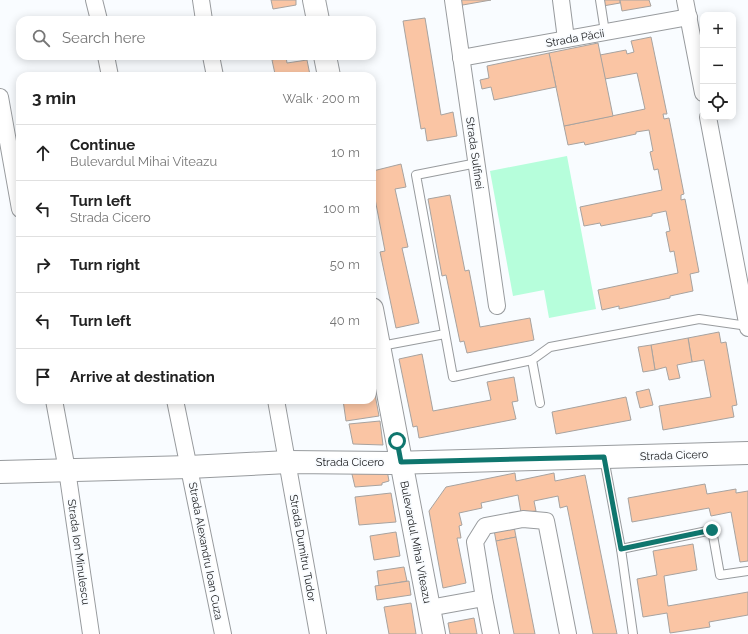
<!DOCTYPE html>
<html lang="en">
<head>
<meta charset="utf-8">
<style>
  body { margin:0; font-family:Raleway,sans-serif; background:#f6f6f6; color:#222 }
  .controls { position:absolute; right:12px; top:12px; display:grid; overflow:hidden; border-radius:8px; box-shadow:0 2px 10px #0003 }
  .controls button { width:36px; height:36px; display:grid; place-items:center; padding:0; border:0; border-bottom:1px solid #e0e0e0; background:#fff; color:#222; font:20px sans-serif }
  .stop { position:absolute; width:12px; height:12px; margin:-9px; border:3px solid #0f766e; border-radius:50%; background:#fff }
  .stop.end { background:#0f766e; border-color:#fff; box-shadow:0 1px 4px #0008 }
  .list { margin:0; padding:0; list-style:none }
  h2 { display:flex; justify-content:space-between; align-items:center; height:52px; margin:0; padding:0 16px; font-size:17px }
  h2 small { font-size:13px; font-weight:400; color:#767676 }
  .list li { display:grid; grid-template-columns:26px 1fr auto; gap:12px; align-items:center; box-sizing:border-box; height:56px; padding:0 16px; border-top:1px solid #e0e0e0 }
  .list b { display:block; font-size:15px; white-space:nowrap }
  .list p { margin:0; font-size:13px; white-space:nowrap; color:#767676 }
  .list em { font-size:13px; font-style:normal; color:#767676 }
  .icon { flex:none; width:22px; height:22px; fill:none; stroke:currentColor; stroke-width:2; stroke-linecap:round; stroke-linejoin:round }
  .map { position:relative; flex:none; width:748px; height:634px; overflow:hidden }
  .search { position:absolute; background:#fff; box-shadow:0 2px 10px #0003; left:16px; top:16px; width:360px; height:44px; display:flex; align-items:center; gap:10px; box-sizing:border-box; padding:0 14px; border-radius:12px; color:#767676; font-size:15px }
  .panel { position:absolute; background:#fff; box-shadow:0 2px 10px #0003; left:16px; top:72px; width:360px; height:332px; border-radius:12px }
  .map>svg:first-child { display:block }
  .green { fill:#b6fedb }
  .building { fill:#fac5a4; stroke:#a7a3a0 }
  .lines { fill:none; stroke-linecap:round; stroke-linejoin:round }
  .lane-casing { stroke:#989b9e; stroke-width:10 }
  .street-casing { stroke:#989b9e; stroke-width:18 }
  .secondary-casing { stroke:#989b9e; stroke-width:24 }
  .lane { stroke:#fff; stroke-width:8 }
  .street { stroke:#fff; stroke-width:16 }
  .secondary { stroke:#fff; stroke-width:22 }
  .route { stroke:#0f766e; stroke-width:5 }
  .labels { text-anchor:middle; stroke-width:3.5; stroke-linejoin:round; paint-order:stroke }
  .street-label { font-size:11px; fill:#1a1b1d; stroke:#f9fcff }
</style>
</head>
<body>
<div class="map">
<svg width="748" height="634" viewBox="0 0 748 634">
  <rect width="100%" height="100%" fill="#f9fcff"/>
  <!-- green -->
  <polygon class="green" points="567,156 596,309 549,318 544,290 513,296 490,171"/>
  <!-- building -->
  <g class="building">
    <polygon points="271,0 296,0 296,5 273,9"/>
    <polygon points="456,0 491,0 457,6"/>
    <polygon points="602,0 620,0 620,3 603,6"/>
    <polygon points="620,0 649,0 651,6 622,11"/>
    <polygon points="425,18 441,115 453,112 457,136 427,141 425,128 421,129 403,21"/>
    <polygon points="651,37 667,114 663,114 664,119 669,118 684,194 681,195 681,200 685,199 699,272 690,274 693,291 670,296 670,298 619,309 619,306 602,310 598,290 678,273 674,251 670,252 666,232 670,231 666,211 652,214 652,216 601,226 600,223 584,226 580,207 662,190 658,169 654,170 650,152 653,151 649,130 636,132 636,134 585,145 584,142 568,145 564,126 645,109 637,73 605,79 600,55 626,50 627,54 634,52 631,41"/>
    <polygon points="598,43 613,116 564,126 549,53"/>
    <polygon points="549,53 556,87 494,100 491,87 482,89 480,80 489,78 487,66"/>
    <polygon points="286,57 287,63 307,60 310,75 283,76 282,73 275,74 272,60"/>
    <polygon points="401,164 406,187 395,189 408,247 402,248 419,323 396,328 380,252 385,251 372,183 375,182 373,171"/>
    <polygon points="450,195 465,271 469,270 480,327 530,318 534,340 467,353 464,341 460,342 446,275 442,276 428,199"/>
    <polygon points="719,332 721,343 726,342 737,405 732,406 734,417 663,430 659,406 711,397 704,360 692,362 688,338"/>
    <polygon points="688,338 692,362 677,365 680,378 669,380 666,367 655,370 651,345"/>
    <polygon points="651,345 655,370 643,372 638,347"/>
    <polygon points="422,354 433,411 491,400 487,382 514,377 518,401 512,402 516,419 419,438 417,426 413,427 399,359"/>
    <polygon points="372,378 379,416 346,421 343,400 372,400"/>
    <polygon points="649,389 653,405 640,408 636,392"/>
    <polygon points="626,397 631,420 556,434 552,412"/>
    <polygon points="380,421 383,445 353,444 349,424"/>
    <polygon points="351,470 387,470 389,481 382,483 382,485 355,487"/>
    <polygon points="515,473 516,481 554,473 555,481 585,475 617,634 593,634 567,506 560,508 558,496 534,501 536,511 521,513 518,495 481,503 482,508 459,513 462,525 459,526 461,538 457,538 466,583 443,588 429,511 446,487"/>
    <polygon points="705,484 707,494 736,489 736,493 748,491 748,561 740,562 731,512 711,516 709,508 632,522 628,498"/>
    <polygon points="391,493 396,522 359,525 355,497"/>
    <polygon points="514,526 516,537 496,541 494,530"/>
    <polygon points="396,532 400,556 374,560 370,536"/>
    <polygon points="516,537 535,634 514,634 496,541"/>
    <polygon points="693,544 697,570 664,576 668,606 748,592 748,615 709,622 710,627 670,633 667,613 643,617 637,579 657,575 653,551"/>
    <polygon points="404,567 407,581 379,586 377,571"/>
    <polygon points="409,581 411,595 377,600 375,586"/>
    <polygon points="411,603 416,634 389,634 384,607"/>
    <polygon points="474,618 477,634 450,634 448,623"/>
  </g>
  <g class="lines">
    <!-- lane casing -->
    <g class="lane-casing">
      <g id="lane">
        <polyline points="600,0 605,32"/>
        <polyline points="477,163 416,175 453,377 532,360"/>
        <polyline points="381,346 445,334"/>
        <polyline points="540,403 532,360 550,347 699,319 748,326"/>
        <polyline points="604,458 621,549 712,530 720,575 748,571"/>
        <polyline points="621,549 633,634"/>
      </g>
    </g>
    <!-- street casing -->
    <g class="street-casing">
      <g id="street">
        <polyline points="94,0 99,20"/>
        <polyline points="201,0 204,20"/>
        <polyline points="453,0 497,306"/>
        <polyline points="561,0 566,39"/>
        <polyline points="685,0 703,93"/>
        <polyline points="106,56 110,76"/>
        <polyline points="211,56 215,76"/>
        <polyline points="461,58 689,17"/>
        <polyline points="0,97 20,209"/>
        <polyline points="708,117 748,328"/>
        <polyline points="54,400 67,470 91,634"/>
        <polyline points="175,400 223,634"/>
        <polyline points="276,400 318,634"/>
        <polyline points="484,598 475,542 485,526 523,519 546,521 568,634"/>
        <polyline points="429,608 484,598 491,634"/>
      </g>
    </g>
    <!-- secondary casing -->
    <g class="secondary-casing">
      <g id="secondary">
        <polyline points="314,0 318,20"/>
        <polyline points="325,56 329,76"/>
        <polyline points="372,309 434,634"/>
        <polyline points="0,472 189,467 288,462 392,463 748,453"/>
      </g>
    </g>
    <!-- lane -->
    <use href="#lane" class="lane"/>
    <!-- street -->
    <use href="#street" class="street"/>
    <!-- secondary -->
    <use href="#secondary" class="secondary"/>
  </g>
  <g class="lines">
    <!-- route -->
    <polyline class="route" points="397,441 401,462 604,457 621,549 712,530"/>
  </g>
  <g class="labels">
    <!-- street labels -->
    <g class="street-label">
      <text transform="translate(575 38) rotate(-10)" y="4">Strada Păcii</text>
      <text transform="translate(475 153) rotate(82)" y="4">Strada Sulfinei</text>
      <text transform="translate(674 455) rotate(-2)" y="4">Strada Cicero</text>
      <text x="350" y="466">Strada Cicero</text>
      <text transform="translate(416 542) rotate(79)" y="4">Bulevardul Mihai Viteazu</text>
      <text transform="translate(303 548) rotate(80)" y="4">Strada Dumitru Tudor</text>
      <text transform="translate(206 551) rotate(79)" y="4">Strada Alexandru Ioan Cuza</text>
      <text transform="translate(79 552) rotate(82)" y="4">Strada Ion Minulescu</text>
    </g>
  </g>
</svg>
<div class="controls">
<button>+</button>
<button>−</button>
<button><svg class="icon" aria-label="locate" viewBox="0 0 24 24"><circle cx="12" cy="12" r="6"/><path d="M12 2v4M12 18v4M2 12h4M18 12h4"/></svg></button>
</div>
<div class="stop" style="left:397px;top:441px"></div>
<div class="stop end" style="left:712px;top:530px"></div>
<div class="search"><svg class="icon" aria-label="search" viewBox="0 0 24 24"><circle cx="10" cy="10" r="6"/><path d="M15 15l6 6"/></svg>Search here</div>
<section class="panel">
<h2>3 min<small>Walk · 200 m</small></h2>
<ul class="list">
<li><svg class="icon" aria-label="ahead" viewBox="0 0 24 24"><path d="M12 20V5M6 11l6-6 6 6"/></svg><div><b>Continue</b><p>Bulevardul Mihai Viteazu</p></div><em>10 m</em></li>
<li><svg class="icon" aria-label="left" viewBox="0 0 24 24"><path d="M17 20v-9H6M10 6l-5 5 5 5"/></svg><div><b>Turn left</b><p>Strada Cicero</p></div><em>100 m</em></li>
<li><svg class="icon" aria-label="right" viewBox="0 0 24 24"><path d="M7 20v-9h11M14 6l5 5-5 5"/></svg><div><b>Turn right</b></div><em>50 m</em></li>
<li><svg class="icon" aria-label="left" viewBox="0 0 24 24"><path d="M17 20v-9H6M10 6l-5 5 5 5"/></svg><div><b>Turn left</b></div><em>40 m</em></li>
<li><svg class="icon" aria-label="arrive" viewBox="0 0 24 24"><path d="M6 21V4h12l-3 4 3 4H6"/></svg><div><b>Arrive at destination</b></div></li>
</ul>
</section>
</div>
</body>
</html>
